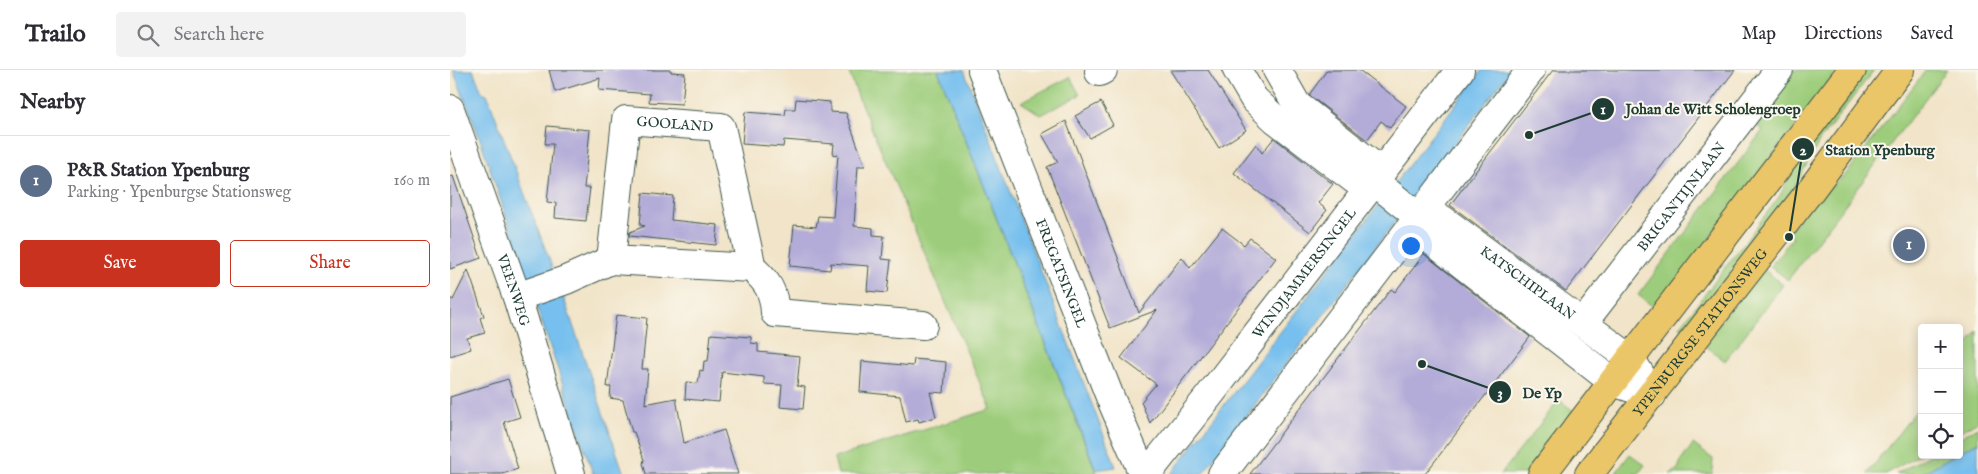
<!DOCTYPE html>
<html lang="en">
<head>
<meta charset="utf-8">
<style>
  body { margin:0; font-family:"IM FELL English",serif; background:#f2f2f3; color:#2b2b33 }
  .controls { position:absolute; right:15px; bottom:15px; display:grid; overflow:hidden; border-radius:5px; box-shadow:0 2px 12px #0003 }
  .controls button { width:45px; height:45px; display:grid; place-items:center; padding:0; border:0; border-bottom:1px solid #e1e1e2; background:#fff; color:#2b2b33; font:25px sans-serif }
  .you { position:absolute; left:960px; top:175px; width:18px; height:18px; margin:-12px; border:4px solid #fff; border-radius:50%; background:#1a73e8; box-shadow:0 0 0 8px #1a73e833 }
  .badge { display:grid; place-items:center; width:32px; height:32px; border-radius:50%; background:#c8321e; color:#fff; font-size:16px; font-weight:700 }
  .pin { position:absolute; translate:-50% -50%; border:2px solid #fff; box-shadow:0 1px 5px #0006 }
  .list { margin:0; padding:0; list-style:none }
  h2 { display:flex; justify-content:space-between; align-items:center; height:65px; margin:0; padding:0 20px; font-size:21px }
  h2 small { font-size:16px; font-weight:400; color:#7c7c81 }
  .list li { display:grid; grid-template-columns:32px 1fr auto; gap:15px; align-items:center; box-sizing:border-box; height:90px; padding:0 20px; border-top:1px solid #e1e1e2 }
  .list b { display:block; font-size:19px; white-space:nowrap }
  .list p { margin:0; font-size:16px; white-space:nowrap; color:#7c7c81 }
  .list em { font-size:16px; font-style:normal; color:#7c7c81 }
  .actions { display:flex; gap:10px; padding:15px 20px }
  .actions a { flex:1; padding:11px 0; border:1px solid #c8321e; border-radius:5px; text-align:center; font-size:18px; color:#c8321e }
  .actions .main { background:#c8321e; color:#fff }
  .icon { flex:none; width:28px; height:28px; fill:none; stroke:currentColor; stroke-width:2; stroke-linecap:round; stroke-linejoin:round }
  .map { position:relative; flex:none; width:1528px; height:404px; overflow:hidden }
  header { display:flex; align-items:center; gap:30px; box-sizing:border-box; height:70px; padding:0 25px; background:#fff; border-bottom:1px solid #e1e1e2 }
  header strong { font-size:24px }
  nav { display:flex; gap:28px; margin-inline-start:auto; font-size:18px }
  .search { width:350px; height:45px; background:#f2f2f3; display:flex; align-items:center; gap:12px; box-sizing:border-box; padding:0 18px; border-radius:5px; color:#7c7c81; font-size:19px }
  main { display:flex }
  aside { flex:1; background:#fff }
  .map>svg:first-child { display:block }
  .green { fill:#9dcd7b; stroke:#5e8558 }
  .water { fill:#76bfee; stroke:#4a7e91 }
  .building { fill:#b3acd8 }
  .lines { fill:none; stroke-linecap:round; stroke-linejoin:round }
  .minor-casing { stroke:#3e564a; stroke-width:30 }
  .major-casing { stroke:#3e564a; stroke-width:30 }
  .minor { stroke:#fff; stroke-width:28 }
  .major { stroke:#ebc669; stroke-width:28 }
  .labels { text-anchor:middle; stroke-width:4; stroke-linejoin:round; paint-order:stroke }
  .street-label { font-size:14px; fill:#1f3d34; stroke:#fbf7ec }
  .leader { fill:none; stroke:#1f3d34; stroke-width:2 }
  .callout-dot { fill:#1f3d34; stroke:#fbf7ec; stroke-width:2 }
  .mark-label { font-size:15px; text-anchor:middle; font-weight:bold; fill:#fff }
  .callout-label { font-size:15px; text-anchor:middle; font-weight:bold; fill:#1f3d34; stroke:#fbf7ec; stroke-width:4; stroke-linejoin:round; paint-order:stroke }
</style>
</head>
<body>
<header>
<strong>Trailo</strong>
<div class="search"><svg class="icon" aria-label="search" viewBox="0 0 24 24"><circle cx="10" cy="10" r="6"/><path d="M15 15l6 6"/></svg>Search here</div>
<nav><a>Map</a><a>Directions</a><a>Saved</a></nav>
</header>
<main>
<aside>
<h2>Nearby<small></small></h2>
<ul class="list">
<li><span class="badge" style="background:#5c6f8a">1</span><div><b>P&amp;R Station Ypenburg</b><p>Parking · Ypenburgse Stationsweg</p></div><em>160 m</em></li>
</ul>
<div class="actions"><a class="main">Save</a><a>Share</a></div>
</aside>
<div class="map">
<svg width="1528" height="404" viewBox="0 0 1528 404">
  <rect width="100%" height="100%" fill="#fbf7ec"/>
  <filter id="ink" filterUnits="userSpaceOnUse"><feTurbulence type="fractalNoise" baseFrequency=".02" numOctaves="2"/><feDisplacementMap in="SourceGraphic" scale="10" xChannelSelector="R" yChannelSelector="G"/><feConvolveMatrix kernelMatrix="1 2 1 2 8 2 1 2 1" color-interpolation-filters="sRGB"/></filter>
  <filter id="wash" filterUnits="userSpaceOnUse"><feTurbulence type="fractalNoise" baseFrequency=".0096" numOctaves="4" result="noise"/><feDisplacementMap in="SourceGraphic" scale="20" xChannelSelector="R" yChannelSelector="G"/><feGaussianBlur stdDeviation="1.12" result="paint"/><feColorMatrix in="noise" values="0 0 0 0 0 0 0 0 0 0 0 0 0 0 0 0 0 1.4 0 .05"/><feComposite in="paint" operator="in"/></filter>
  <g filter="url(#wash)">
    <rect width="100%" height="100%" fill="#f1e4c8"/>
    <!-- green -->
    <g class="green">
      <polygon points="398,0 488,0 647,404 388,404 384,388 541,339 409,29"/>
      <polygon points="1338,0 1388,0 1205,238 1188,225 1313,60 1299,50"/>
      <polygon points="1414,0 1424,0 1370,70 1340,125 1236,261 1230,257 1329,127 1352,84"/>
      <polygon points="1476,0 1497,0 1338,210 1320,196 1343,167 1338,162 1360,135 1396,104"/>
      <polygon points="620,7 630,25 591,45 571,32"/>
      <polygon points="1311,197 1333,215 1275,291 1253,274"/>
      <polygon points="1528,261 1528,351 1509,362 1509,285"/>
      <polygon points="1109,330 1125,342 1078,404 1051,404"/>
      <polygon points="1472,333 1472,383 1436,404 1417,404"/>
      <polygon points="1528,357 1528,372 1509,382 1509,368"/>
      <polygon points="1243,374 1263,389 1262,404 1220,404 1228,399 1231,391"/>
      <polygon points="1180,384 1195,395 1188,404 1165,404"/>
      <polygon points="1479,385 1504,385 1471,404 1446,404"/>
    </g>
    <!-- water -->
    <g class="water">
      <polygon points="3,0 23,0 32,22 37,24 113,226 174,404 143,404 29,66"/>
      <polygon points="488,0 514,0 666,397 646,400"/>
      <polygon points="1032,0 1061,0 752,404 721,404"/>
      <polygon points="1528,372 1528,404 1471,404 1504,385 1509,385 1509,382"/>
    </g>
    <g id="blocks">
      <!-- building -->
      <g class="building">
        <polygon points="99,0 221,0 221,2 235,3 232,34 199,32 200,24 149,20 150,8 105,22"/>
        <polygon points="720,0 758,0 796,60 769,78"/>
        <polygon points="877,0 909,0 956,36 940,58 931,51 917,70 859,25"/>
        <polygon points="1103,0 1285,0 1116,221 1000,135"/>
        <polygon points="346,29 380,32 380,42 396,43 415,96 408,96 404,156 423,158 423,165 434,166 432,189 441,190 437,223 417,221 419,196 381,193 380,200 340,196 344,155 366,157 368,146 383,147 388,85 383,84 384,74 334,70 333,77 292,74 295,42 335,45 336,39 345,39"/>
        <polygon points="651,32 663,55 640,68 625,46"/>
        <polygon points="616,51 689,243 732,187 740,198 772,158 794,175 800,168 826,188 700,353 691,332 706,314 671,288 707,240 660,258 597,97 608,92 592,64"/>
        <polygon points="97,56 140,60 134,118 140,118 136,151 105,148 106,133 97,132 103,74 95,74"/>
        <polygon points="824,68 883,114 868,133 877,140 860,162 784,103 806,74 812,83"/>
        <polygon points="3,106 31,188 0,199 0,107"/>
        <polygon points="193,123 223,126 221,150 268,155 266,175 179,166 180,162 195,156 190,155"/>
        <polygon points="974,184 1080,267 975,404 800,404 941,219 945,222"/>
        <polygon points="18,200 34,246 30,248 35,263 17,268 21,279 0,286 0,228 3,230"/>
        <polygon points="166,245 197,248 192,299 198,299 195,334 226,328 234,373 274,360 288,404 196,404 193,393 194,390 184,362 182,362 173,330 160,328 161,317 157,317"/>
        <polygon points="261,264 301,267 301,273 308,274 308,282 350,286 347,316 355,317 353,339 330,337 332,315 314,314 314,307 272,302 269,332 235,329 236,312 248,313 250,300 253,301 254,291 258,291"/>
        <polygon points="464,289 496,292 494,323 480,322 486,347 469,352 468,349 456,352 450,326 410,322 412,291 463,296"/>
        <polygon points="58,309 70,347 54,352 68,399 52,404 0,404 0,327"/>
      </g>
    </g>
  </g>
  <g filter="url(#ink)">
    <use href="#blocks" fill-opacity="0" stroke="#3e564a" stroke-width="1"/>
    <g class="lines">
      <!-- minor casing -->
      <g class="minor-casing">
        <g id="minor">
          <path id="s1" d="M532,0l128,327 33,77"/>
          <polyline points="787,0 804,29 825,49 905,110 925,112"/>
          <polyline points="827,0 847,35 919,92 925,112 970,148 977,167 1163,312 1202,325"/>
          <polyline points="649,2 653,0"/>
          <path id="s2" d="M0,39l67,188 54,177"/>
          <path id="s3" d="M970,148l22,1 189,140 12,20"/>
          <path id="s4" d="M161,190l15,-140 95,7 31,141"/>
          <path d="M67,227l49,-17 45,-20 141,8c16,14 22,24 23,45l148,12"/>
          <path id="s5" d="M1133,253l196,-253"/>
          <path id="s6" d="M697,404l62,-78 251,-326"/>
          <polyline points="772,404 1081,0"/>
        </g>
      </g>
      <!-- major casing -->
      <g class="major-casing">
        <g id="major">
          <polyline points="1092,404 1402,0"/>
          <path id="s7" d="M1139,404l221,-283 90,-121"/>
        </g>
      </g>
      <!-- minor -->
      <use href="#minor" class="minor"/>
      <!-- major -->
      <use href="#major" class="major"/>
    </g>
  </g>
  <g class="labels">
    <!-- street labels -->
    <g class="street-label">
      <text dy="5" stroke="none"><textPath href="#s4" startOffset="190">GOOLAND</textPath></text>
      <text dy="5" stroke="none"><textPath href="#s5" startOffset="160">BRIGANTIJNLAAN</textPath></text>
      <text dy="5" stroke="none"><textPath href="#s1" startOffset="218">FREGATSINGEL</textPath></text>
      <text dy="5" stroke="none"><textPath href="#s6" startOffset="255">WINDJAMMERSINGEL</textPath></text>
      <text dy="5" stroke="none"><textPath href="#s3" startOffset="129">KATSCHIPLAAN</textPath></text>
      <text dy="5" stroke="none"><textPath href="#s2" startOffset="192">VEENWEG</textPath></text>
      <text dy="5" stroke="none"><textPath href="#s7" startOffset="180">YPENBURGSE STATIONSWEG</textPath></text>
    </g>
  </g>
  <!-- callouts -->
  <path class="leader" d="M1079 65L1153 39M1339 167L1353 79M972 294L1050 322"/>
  <g class="callout-dot">
    <circle cx="1079" cy="65" r="5"/>
    <circle cx="1339" cy="167" r="5"/>
    <circle cx="972" cy="294" r="5"/>
    <circle cx="1153" cy="39" r="12"/>
    <circle cx="1353" cy="79" r="12"/>
    <circle cx="1050" cy="322" r="12"/>
  </g>
  <g class="mark-label">
    <text x="1153" y="44">1</text>
    <text x="1353" y="85">2</text>
    <text x="1050" y="328">3</text>
  </g>
  <g class="callout-label">
    <text x="1263" y="44">Johan de Witt Scholengroep</text>
    <text x="1430" y="85">Station Ypenburg</text>
    <text x="1092" y="328">De Yp</text>
  </g>
</svg>
<div class="controls">
<button>+</button>
<button>−</button>
<button><svg class="icon" aria-label="locate" viewBox="0 0 24 24"><circle cx="12" cy="12" r="6"/><path d="M12 2v4M12 18v4M2 12h4M18 12h4"/></svg></button>
</div>
<div class="you"></div>
<div class="pin badge" style="left:1459px;top:175px;background:#5c6f8a">1</div>
</div>
</main>
</body>
</html>
